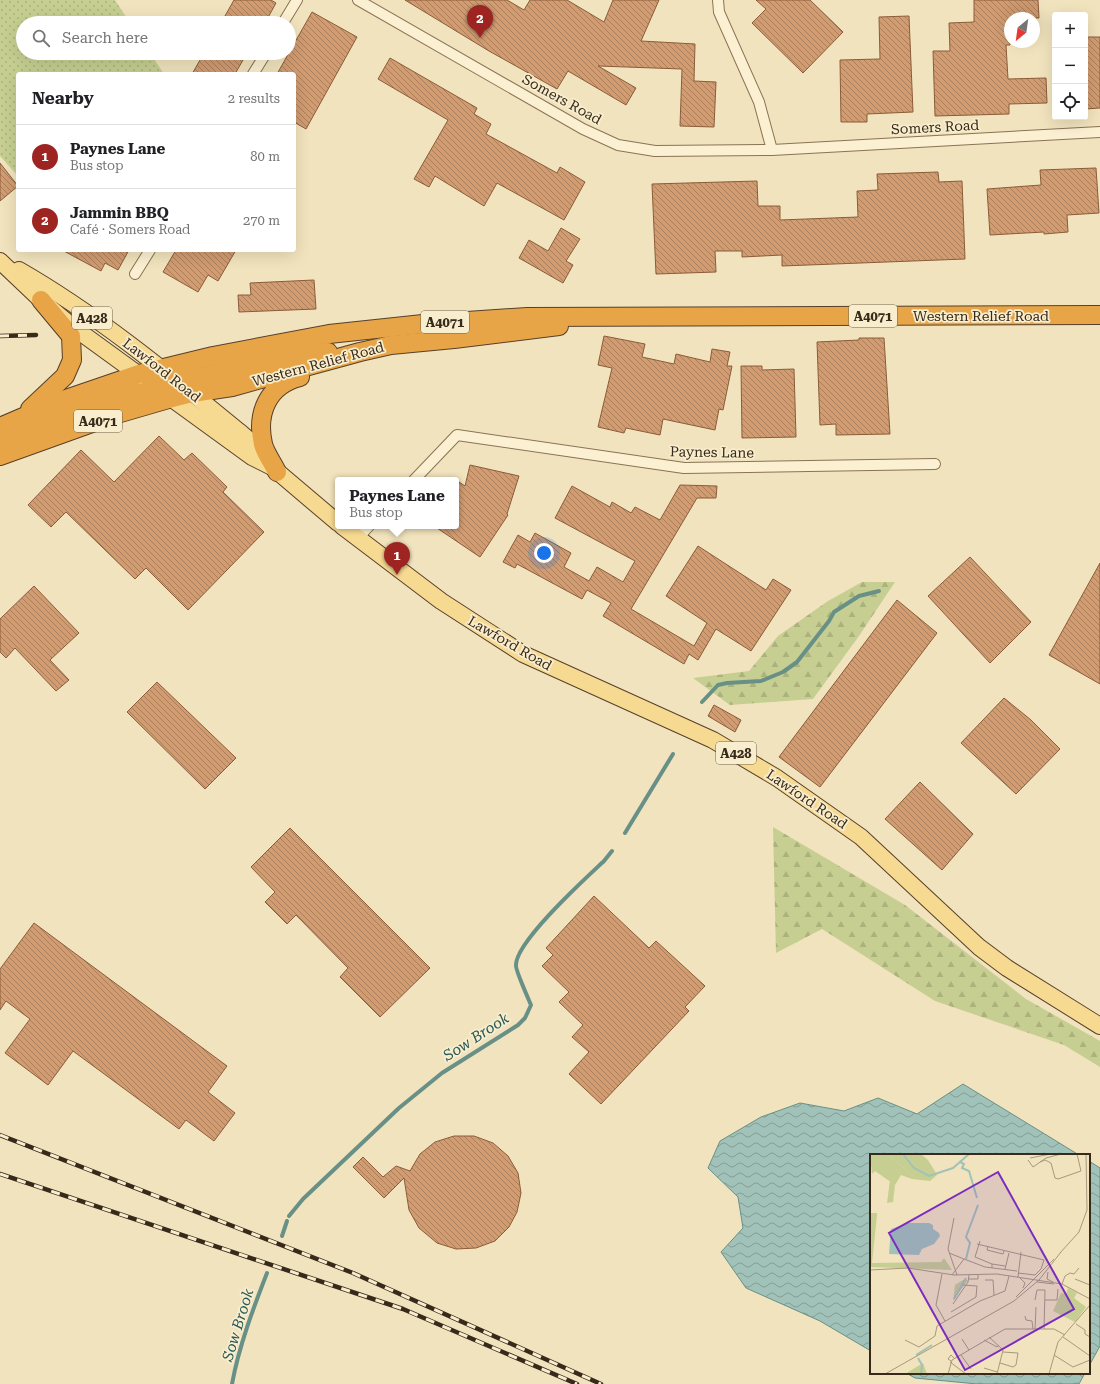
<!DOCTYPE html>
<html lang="en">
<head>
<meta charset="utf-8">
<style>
  body { margin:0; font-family:"Roboto Serif",serif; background:#f6f6f6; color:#202124 }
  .controls { position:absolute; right:12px; top:12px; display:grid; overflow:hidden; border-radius:4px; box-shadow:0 4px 16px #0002 }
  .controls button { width:36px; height:36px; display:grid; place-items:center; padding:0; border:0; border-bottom:1px solid #e0e0e0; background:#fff; color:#202124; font:20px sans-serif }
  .compass { position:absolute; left:1004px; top:12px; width:36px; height:36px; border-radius:50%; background:#fff; box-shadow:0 4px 16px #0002; rotate:209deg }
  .you { position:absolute; left:544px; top:553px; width:14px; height:14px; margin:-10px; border:3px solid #fff; border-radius:50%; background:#1a73e8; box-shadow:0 0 0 6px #1a73e833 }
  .badge { display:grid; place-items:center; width:26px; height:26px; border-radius:50%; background:#9d2421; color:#fff; font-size:13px; font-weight:700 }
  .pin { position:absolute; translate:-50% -33px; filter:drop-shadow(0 1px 2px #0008) }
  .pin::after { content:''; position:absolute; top:21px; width:14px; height:12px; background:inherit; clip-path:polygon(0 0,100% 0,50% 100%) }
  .popup { position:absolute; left:335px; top:477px; width:124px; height:52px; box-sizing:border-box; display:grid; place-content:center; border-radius:4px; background:#fff; filter:drop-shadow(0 1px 3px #0005); font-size:13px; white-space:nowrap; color:#757577 }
  .popup b { font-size:15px; color:#202124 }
  .popup::after { content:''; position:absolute; left:50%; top:100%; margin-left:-8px; border:8px solid transparent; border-top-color:#fff }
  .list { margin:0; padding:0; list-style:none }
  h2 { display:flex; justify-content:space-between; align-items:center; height:52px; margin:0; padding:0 16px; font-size:17px }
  h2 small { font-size:13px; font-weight:400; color:#757577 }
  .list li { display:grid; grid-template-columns:26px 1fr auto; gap:12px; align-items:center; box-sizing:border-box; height:64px; padding:0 16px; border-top:1px solid #e0e0e0 }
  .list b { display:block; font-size:15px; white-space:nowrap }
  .list p { margin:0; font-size:13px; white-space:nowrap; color:#757577 }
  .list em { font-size:13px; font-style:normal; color:#757577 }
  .icon { flex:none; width:22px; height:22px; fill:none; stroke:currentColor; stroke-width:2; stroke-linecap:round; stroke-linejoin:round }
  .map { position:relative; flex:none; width:1100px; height:1384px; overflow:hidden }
  .search { position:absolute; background:#fff; box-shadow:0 4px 16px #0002; left:16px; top:16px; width:280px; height:44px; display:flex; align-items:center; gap:10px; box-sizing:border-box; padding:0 14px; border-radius:22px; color:#757577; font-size:15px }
  .panel { position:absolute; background:#fff; box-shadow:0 4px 16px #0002; left:16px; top:72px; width:280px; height:180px; border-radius:4px }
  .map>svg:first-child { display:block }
  .forest { fill:url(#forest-firs) }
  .park { fill:url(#park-dots) }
  .water { fill:url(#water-waves); stroke:#689087 }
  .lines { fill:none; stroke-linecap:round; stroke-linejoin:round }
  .stream { stroke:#689087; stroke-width:4 }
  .building { fill:url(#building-back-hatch); stroke:#8b5c39 }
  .street-casing { stroke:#8a7355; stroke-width:12 }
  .primary-casing { stroke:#57402a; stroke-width:18 }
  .highway-casing { stroke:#57402a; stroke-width:20 }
  .street { stroke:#fbf0d1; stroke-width:10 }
  .primary { stroke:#f7da92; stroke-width:16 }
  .highway { stroke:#e7a547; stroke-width:18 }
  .rail-casing { stroke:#382a1b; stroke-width:4.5 }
  .rail { stroke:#f8edcd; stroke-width:3; stroke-dasharray:9; stroke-linecap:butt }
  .labels { text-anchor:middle; stroke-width:3.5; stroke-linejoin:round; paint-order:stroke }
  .shield { fill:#f8edcd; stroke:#726450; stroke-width:1 }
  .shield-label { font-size:13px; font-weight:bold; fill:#382a1b }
  .street-label { font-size:14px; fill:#382a1b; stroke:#f8edcd }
  .water-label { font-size:15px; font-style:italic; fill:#295957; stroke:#f8edcd }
  .inset-river { fill:none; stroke:#a1c2b9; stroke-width:2 }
  .inset-road { fill:none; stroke:#a7997c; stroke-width:1 }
  .view { fill:#7b2cbf; fill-opacity:0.15; stroke:#7b2cbf; stroke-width:2 }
  .inset-edge { fill:none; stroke:#382a1b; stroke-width:2 }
</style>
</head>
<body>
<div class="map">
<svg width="1100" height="1384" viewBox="0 0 1100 1384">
  <defs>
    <pattern id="forest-firs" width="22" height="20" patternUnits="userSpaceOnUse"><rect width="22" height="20" fill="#c6cf91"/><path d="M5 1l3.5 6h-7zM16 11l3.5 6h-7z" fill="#abb27c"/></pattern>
    <pattern id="park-dots" width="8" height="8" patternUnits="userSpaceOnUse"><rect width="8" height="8" fill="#c6cf91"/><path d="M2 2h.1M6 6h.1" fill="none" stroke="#abb27c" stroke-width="1.8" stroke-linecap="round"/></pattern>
    <pattern id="water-waves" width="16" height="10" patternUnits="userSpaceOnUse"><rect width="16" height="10" fill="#a1c2b9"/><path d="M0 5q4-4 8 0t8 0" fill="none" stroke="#849e96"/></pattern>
    <pattern id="building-back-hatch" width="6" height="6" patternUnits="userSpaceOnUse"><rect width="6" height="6" fill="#d29b70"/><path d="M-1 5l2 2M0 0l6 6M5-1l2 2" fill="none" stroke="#ab7f5b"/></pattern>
  </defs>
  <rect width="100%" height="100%" fill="#f1e3bd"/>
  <!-- forest -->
  <g class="forest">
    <polygon points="862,582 895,582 859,636 813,699 730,705 693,678 749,671 778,636 828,601"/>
    <polygon points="773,827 905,905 1026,999 1100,1041 1100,1067 1064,1045 935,1001 822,929 776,953"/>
  </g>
  <!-- park -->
  <polygon class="park" points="0,0 115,0 130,23 23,23 23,53 150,53 164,74 18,74 18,176 0,156"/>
  <!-- water -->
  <g class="water">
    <polygon points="963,1084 1079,1155 871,1155 871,1351 820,1321 746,1288 721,1252 743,1228 738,1197 708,1168 720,1141 761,1117 800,1103 844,1111 878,1098 917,1114"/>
    <polygon points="1089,1161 1100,1168 1100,1346 1089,1366"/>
    <polygon points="906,1373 1085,1373 1079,1384 977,1384 915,1378"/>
  </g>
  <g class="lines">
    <!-- stream -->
    <g class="stream">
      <polyline points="702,702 718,685 727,683 761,681 783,672 797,662 829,621 834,612 859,596 879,591"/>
      <polyline points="625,833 673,754"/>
      <path d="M289,1216l14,-17 96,-91 43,-35 76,-48 7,-7 6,-13c-3,-7 -16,-36 -15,-40 0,-24 70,-87 88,-104l8,-10"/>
      <polyline points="282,1236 287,1221"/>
      <path d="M232,1384c7,-38 21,-75 35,-111"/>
    </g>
  </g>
  <!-- building -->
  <g class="building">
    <polygon points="234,0 271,0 276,3 265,23 221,23"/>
    <polygon points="405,0 507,0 524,10 530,0 567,0 604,22 613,0 659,0 641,41 695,44 694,81 716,82 714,127 680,126 682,69 598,66 636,88 626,105 568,71 557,89 489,51"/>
    <polygon points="756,0 810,0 843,32 803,73 752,23 766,9"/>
    <polygon points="974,0 1038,0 1039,18 1010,18 1010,45 1006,45 1008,79 1046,78 1047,103 1009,104 1009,114 935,116 933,51 950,51 949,23 974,22"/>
    <polygon points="312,12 357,37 306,129 294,122 294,74 277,74"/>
    <polygon points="909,16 913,112 867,114 867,122 841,122 840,60 880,59 879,17"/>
    <polygon points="1085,37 1100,37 1100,108 1085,109"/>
    <polygon points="204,53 247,53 235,74 192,74"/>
    <polygon points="390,58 477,108 474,114 491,124 486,134 557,173 560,167 585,182 564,220 497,183 484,206 435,176 429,187 414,179 448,120 378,79"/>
    <polygon points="0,163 18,186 0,201"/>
    <polygon points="1096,168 1099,213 1067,215 1068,232 1044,234 1044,232 990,235 987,189 1041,185 1040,170"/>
    <polygon points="938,172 939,182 962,181 965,259 782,266 782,255 742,257 742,251 715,251 716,272 656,274 652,184 757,181 758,206 780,206 780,220 858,217 857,191 878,190 877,174"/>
    <polygon points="561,228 580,239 566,261 573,265 563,283 519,258 529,240 548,251"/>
    <polygon points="62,250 129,250 118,270 105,263 101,271"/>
    <polygon points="176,250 236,250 218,281 208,275 198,292 163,272"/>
    <polygon points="314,280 316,309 239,312 238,295 251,295 250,283"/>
    <polygon points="604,336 645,344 642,357 674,364 676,354 710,362 712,349 730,352 727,366 732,366 723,410 719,409 715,430 663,419 660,435 626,428 624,433 598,427 612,368 598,365"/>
    <polygon points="859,338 884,338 890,434 836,435 836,424 820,425 817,342 859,340"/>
    <polygon points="741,366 762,366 762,370 794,369 796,437 742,438"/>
    <polygon points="159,436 184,460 192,453 227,487 223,492 264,532 188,610 146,568 135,579 66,512 51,527 28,505 81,450 114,482"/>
    <polygon points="470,465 519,476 507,514 508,515 480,557 434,526 456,526 456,480 465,486"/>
    <polygon points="680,485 717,486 716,498 697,498 631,609 694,646 707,623 666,596 698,546 766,590 773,579 791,590 751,651 716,629 698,660 689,654 684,664 603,616 611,603 587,590 582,599 517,564 515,568 503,562 518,535 530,542 535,533 571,553 564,567 589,581 597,567 623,582 635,561 555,518 572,486 610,507 612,502 631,513 635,507 660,520"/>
    <polygon points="970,557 1031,622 990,663 928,596"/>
    <polygon points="1100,563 1100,684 1049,655"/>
    <polygon points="34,586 79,633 50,660 69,680 56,691 15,648 6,658 0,652 0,619"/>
    <polygon points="897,600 937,633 820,787 779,757"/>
    <polygon points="157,682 236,758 205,789 127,712"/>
    <polygon points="1004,698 1031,720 1060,749 1016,794 961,743"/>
    <polygon points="714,705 741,720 735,732 708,716"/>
    <polygon points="920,782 973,834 942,870 885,819"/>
    <polygon points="290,828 430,968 380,1017 340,977 348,968 296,915 287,924 265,902 275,892 251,867"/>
    <polygon points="594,896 649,948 656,941 705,986 685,1007 689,1011 601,1104 569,1074 589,1052 572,1037 583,1025 559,1002 569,992 542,966 553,955 546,948"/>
    <polygon points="34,923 227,1066 208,1092 235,1113 214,1141 186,1120 179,1129 73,1051 48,1085 5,1053 30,1019 6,1001 0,1010 0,969"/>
    <polygon points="454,1136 474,1136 493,1143 508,1156 518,1173 521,1193 517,1212 509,1227 495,1241 476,1248 456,1249 437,1243 419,1228 409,1210 404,1178 384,1198 353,1167 363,1157 383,1177 396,1166 410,1171 420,1154 435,1142"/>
  </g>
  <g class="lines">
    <!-- street casing -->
    <g class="street-casing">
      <g id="street">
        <polyline points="358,0 583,129 618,145 655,151 772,150 1100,132"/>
        <polyline points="718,0 719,12 759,102 772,150"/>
        <polyline points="283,23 297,0"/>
        <polyline points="253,74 266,53"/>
        <polyline points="135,274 150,250"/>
        <polyline points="414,480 457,435 684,468 935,464"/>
        <polyline points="357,539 369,526"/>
      </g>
    </g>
    <!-- primary casing -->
    <g class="primary-casing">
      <g id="primary">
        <polyline points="0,261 41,300 73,327 252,457 272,467 338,523"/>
        <path d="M19,270c80,46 151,105 222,163l15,13 11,15"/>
        <polyline points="342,526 441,601 523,654 713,740 777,778 861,837 979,947 1007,968 1100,1026"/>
      </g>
    </g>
    <!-- highway casing -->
    <g class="highway-casing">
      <g id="highway">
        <path d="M151,383c32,1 60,-9 90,-16 29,-7 58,-12 87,-15"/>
        <polyline points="30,409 65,376 72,360 71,336 41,300"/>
        <polyline points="0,427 63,400 139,374 213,356 329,334 423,324 527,317 1100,315"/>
        <polyline points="0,439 135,393 167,390"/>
        <polyline points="0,456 117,414 172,398 192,393 232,387 360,352 391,345 454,339 559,326"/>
        <path d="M277,472c-4,-9 -12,-19 -14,-28 -7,-31 5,-59 37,-67"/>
      </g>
    </g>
    <!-- street -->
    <use href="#street" class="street"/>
    <!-- primary -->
    <use href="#primary" class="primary"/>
    <!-- highway -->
    <use href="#highway" class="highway"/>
    <!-- rail casing -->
    <g class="rail-casing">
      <g id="rail">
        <polyline points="0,336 36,335"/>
        <polyline points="0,1135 353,1273 601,1384"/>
        <polyline points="0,1174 403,1309 577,1384"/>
      </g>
    </g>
    <!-- rail -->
    <use href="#rail" class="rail"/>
  </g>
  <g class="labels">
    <!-- shield labels -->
    <g class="shield">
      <rect x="849" y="305" width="48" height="22" rx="3"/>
      <rect x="72" y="307" width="40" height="22" rx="3"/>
      <rect x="421" y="311" width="48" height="22" rx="3"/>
      <rect x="74" y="410" width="48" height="22" rx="3"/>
      <rect x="716" y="742" width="40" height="22" rx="3"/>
    </g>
    <g class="shield-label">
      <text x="873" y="321">A4071</text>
      <text x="92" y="323">A428</text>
      <text x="445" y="327">A4071</text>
      <text x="98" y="426">A4071</text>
      <text x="736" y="758">A428</text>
    </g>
    <!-- street labels -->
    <g class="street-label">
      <text transform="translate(562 99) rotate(29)" y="5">Somers Road</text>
      <text transform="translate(935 127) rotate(-3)" y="5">Somers Road</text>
      <text x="981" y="321">Western Relief Road</text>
      <text transform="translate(318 364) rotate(-15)" y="5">Western Relief Road</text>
      <text transform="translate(162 370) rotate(38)" y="5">Lawford Road</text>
      <text transform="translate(712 452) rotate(1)" y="5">Paynes Lane</text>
      <text transform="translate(510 643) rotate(30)" y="5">Lawford Road</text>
      <text transform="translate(807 799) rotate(34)" y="5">Lawford Road</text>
    </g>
    <!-- water labels -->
    <g class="water-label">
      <text transform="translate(476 1037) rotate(-33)" y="5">Sow Brook</text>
      <text transform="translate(238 1325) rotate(-73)" y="5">Sow Brook</text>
    </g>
  </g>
  <!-- overview -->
  <g transform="translate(870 1154)">
    <rect width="220" height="220" fill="#f1e3bd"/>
    <path d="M0,0h17l25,21v4l-11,-4 -6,10 -20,-14 -3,3zM35,0l17,1 6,5 8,13 -7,3 -15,-8z" fill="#c6cf91"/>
    <path d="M17,0h18l9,14 15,8 7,-3 1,2 -7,6 -18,-2v-4zM20,26l5,5 -2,17 -6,1zM1,59h6v2l-5,48 69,-1 3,-4 8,12 -82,-3zM93,126h5l-15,21 2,-16z" fill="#c6cf91"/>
    <path d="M198,134l9,5 -3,5 12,9 -11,15 -22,-11 8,-18 5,1zM53,209l4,11h-22z" fill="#c6cf91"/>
    <path d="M37,69h22l4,2v4l6,4 1,3 -6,8 -12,5 -3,6 -30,-1 2,-25z" fill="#a1c2b9"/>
    <path class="inset-river" d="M33,0l11,14 15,8 24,-8 16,-14M90,8l4,2 -2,4 7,3 8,27M96,105l4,-16 -4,-6 12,-32M84,145l12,-21M46,201l16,-10M48,204l4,7 -1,9"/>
    <path class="inset-road" d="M160,4l21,-4M158,6l5,7 13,-9 15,-4M170,8l5,-2 6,3 4,15 3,1 23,-8 -4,-17M0,20v20M84,64l-6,31 9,26M110,87l-5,16 17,7v4M107,90l67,16 -3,9 -6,6 -17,-2M118,92l-1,4 16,4 1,-3M79,99l15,6M190,99l19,-21 8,-22 -1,-56M122,110l13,2M135,115l4,-16M0,116l38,-2 46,7 43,-1 65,10 28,15M178,118l-1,7 6,3M72,120l-6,31 9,16M82,121l12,-16 21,8 32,4M148,123l3,-25M150,124l5,5 -2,5M99,125h9v-5M205,125l15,6M115,126h8l1,15M167,128l17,2M192,130l3,-8 5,-3 4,1 5,-6M146,143l38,-38M165,146l2,-10h8l-1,39M175,146h12l1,-11M83,150l15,-22 1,-7M81,158l25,-15 1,-11 -14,-1M155,162l1,4 6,1 1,8M206,170l9,6v4l5,3M165,175l1,-22M119,183l14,13 -6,24M193,183l27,19M92,185l7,11M35,186l14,7 16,-11 2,-10 43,-25 25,-10 4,-15M114,186l13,7 2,-2M91,201l10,14M184,201l19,12 17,-7M81,207l-3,-2 3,-4 4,4M80,208l16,12M130,209l13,4 3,-2 2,-12 -15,-1M114,214l13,4M15,220l129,-73 25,-21 22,-28M78,220l4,-14 53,-31h49l11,6M179,220l9,-32 32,-37"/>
    <path class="view" d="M128,18l76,137 -109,61 -76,-137z"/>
    <rect width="220" height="220" class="inset-edge"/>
  </g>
</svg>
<div class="controls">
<button>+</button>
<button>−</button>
<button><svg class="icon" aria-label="locate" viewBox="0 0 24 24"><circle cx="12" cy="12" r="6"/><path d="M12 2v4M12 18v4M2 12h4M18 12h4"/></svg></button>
</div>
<svg class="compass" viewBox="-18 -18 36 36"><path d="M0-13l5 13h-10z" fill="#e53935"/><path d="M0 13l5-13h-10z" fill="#757577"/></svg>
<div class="you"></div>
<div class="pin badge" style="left:397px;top:575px">1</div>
<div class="popup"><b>Paynes Lane</b>Bus stop</div>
<div class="pin badge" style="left:480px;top:38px">2</div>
<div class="search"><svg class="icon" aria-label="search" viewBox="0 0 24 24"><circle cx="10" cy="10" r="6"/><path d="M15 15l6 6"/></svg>Search here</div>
<section class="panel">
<h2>Nearby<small>2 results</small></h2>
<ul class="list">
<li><span class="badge">1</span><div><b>Paynes Lane</b><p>Bus stop</p></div><em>80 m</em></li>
<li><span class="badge">2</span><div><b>Jammin BBQ</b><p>Café · Somers Road</p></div><em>270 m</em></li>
</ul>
</section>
</div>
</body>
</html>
